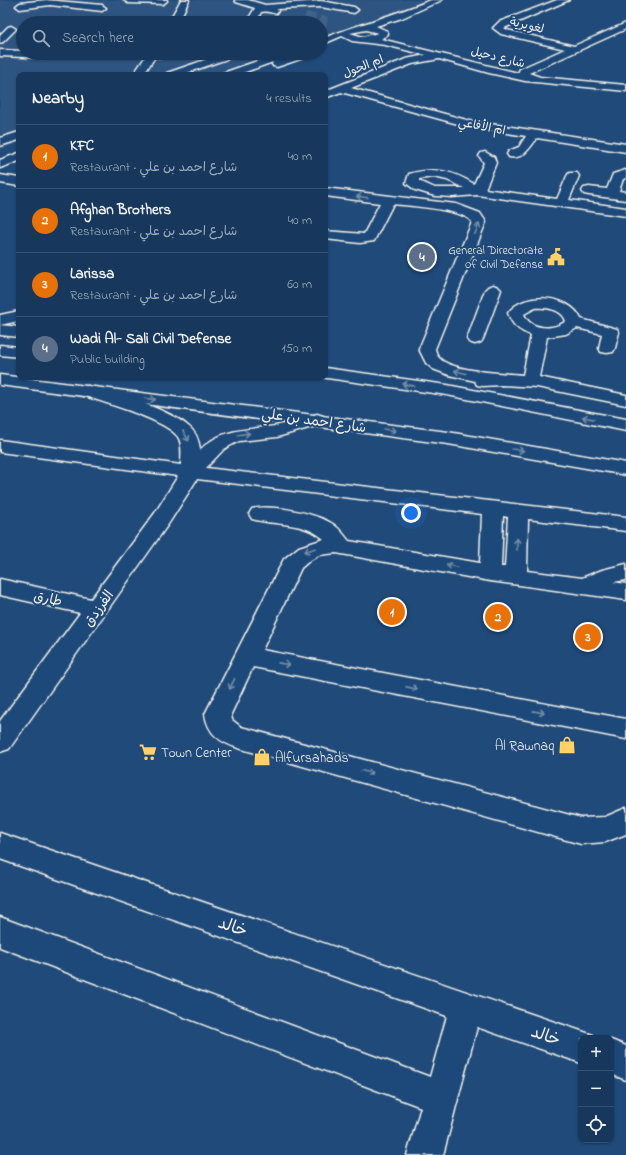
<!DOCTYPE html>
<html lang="en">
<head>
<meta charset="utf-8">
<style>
  body { margin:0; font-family:"Indie Flower","Playpen Sans Arabic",sans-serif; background:#244365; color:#f1f3f6 }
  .controls { position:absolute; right:12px; bottom:12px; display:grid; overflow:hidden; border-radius:8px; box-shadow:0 1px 3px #0004 }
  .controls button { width:36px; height:36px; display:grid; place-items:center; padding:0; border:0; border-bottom:1px solid #365272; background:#17385c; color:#f1f3f6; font:20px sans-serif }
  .you { position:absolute; left:411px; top:513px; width:14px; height:14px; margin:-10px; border:3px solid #fff; border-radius:50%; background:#1a73e8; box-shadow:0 0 0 6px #1a73e833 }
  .badge { display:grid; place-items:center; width:26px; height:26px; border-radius:50%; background:#95b2f1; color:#fff; font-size:13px; font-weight:700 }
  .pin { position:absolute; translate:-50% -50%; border:2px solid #fff; box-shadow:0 1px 4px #0006 }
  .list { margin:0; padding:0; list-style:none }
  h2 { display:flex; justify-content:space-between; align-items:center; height:52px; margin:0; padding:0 16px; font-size:17px }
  h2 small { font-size:13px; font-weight:400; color:#9eacbb }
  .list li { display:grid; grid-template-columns:26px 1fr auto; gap:12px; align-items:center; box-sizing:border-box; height:64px; padding:0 16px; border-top:1px solid #365272 }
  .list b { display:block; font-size:15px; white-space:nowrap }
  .list p { margin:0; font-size:13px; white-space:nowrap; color:#9eacbb }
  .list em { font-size:13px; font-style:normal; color:#9eacbb }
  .icon { flex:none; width:22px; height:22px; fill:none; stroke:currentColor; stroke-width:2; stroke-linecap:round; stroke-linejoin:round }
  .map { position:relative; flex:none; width:626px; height:1155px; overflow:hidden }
  .search { position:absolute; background:#17385c; box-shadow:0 1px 3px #0004; left:16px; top:16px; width:312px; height:44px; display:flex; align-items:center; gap:10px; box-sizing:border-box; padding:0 14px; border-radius:22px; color:#9eacbb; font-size:15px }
  .panel { position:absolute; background:#17385c; box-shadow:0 1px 3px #0004; left:16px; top:72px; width:312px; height:308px; border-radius:8px }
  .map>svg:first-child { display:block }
  .built { fill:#2d5581 }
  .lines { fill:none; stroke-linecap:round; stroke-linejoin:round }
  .minor-tunnel { stroke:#3f638a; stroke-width:10; stroke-dasharray:10 5; stroke-linecap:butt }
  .minor-casing { stroke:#f4f1e8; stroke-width:3 }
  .major-casing { stroke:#f4f1e8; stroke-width:3 }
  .minor { fill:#1f4a7a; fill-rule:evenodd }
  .major { fill:#1f4a7a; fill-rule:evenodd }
  .oneway { stroke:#748da6 }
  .labels { text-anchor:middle; stroke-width:4; stroke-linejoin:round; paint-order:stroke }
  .far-street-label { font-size:12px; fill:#f4f1e8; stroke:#1f4a7a }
  .far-poi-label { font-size:12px; fill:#f4f1e8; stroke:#1f4a7a; text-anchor:end }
  .street-label { font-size:14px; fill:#f4f1e8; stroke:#1f4a7a }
  .poi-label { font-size:14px; fill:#f4f1e8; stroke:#1f4a7a; text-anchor:start }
  .near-street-label { font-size:17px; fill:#f4f1e8; stroke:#1f4a7a }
</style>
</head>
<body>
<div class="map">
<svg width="626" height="1155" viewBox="0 0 626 1155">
  <rect width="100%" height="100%" fill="#1f4a7a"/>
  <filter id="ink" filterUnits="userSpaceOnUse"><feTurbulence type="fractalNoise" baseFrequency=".025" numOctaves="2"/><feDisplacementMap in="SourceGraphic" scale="8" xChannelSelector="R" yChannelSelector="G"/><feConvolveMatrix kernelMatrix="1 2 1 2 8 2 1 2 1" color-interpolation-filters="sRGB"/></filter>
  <g filter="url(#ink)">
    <!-- built -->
    <polygon class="built" points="0,0 427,0 321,37 321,23 23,23 23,53 277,53 214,75 19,75 19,143 0,150"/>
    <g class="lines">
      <!-- minor-tunnel -->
      <polyline class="minor-tunnel" points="305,17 327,22"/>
      <!-- minor casing -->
      <g class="minor-casing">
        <g id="minor">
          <polygon points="46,0 102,5 106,8 102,11 50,5 20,9 16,6 20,3"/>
          <polygon points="124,0 167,0 167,1 163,4 128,3"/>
          <polygon points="181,0 189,0 178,23 168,23"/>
          <path d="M235,0h13l17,5 56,-4 33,6 4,3 -4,3 -33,-6 -44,2 1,2 -1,2c-5,1 -10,-3 -16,-1l-5,11h-10l9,-15 -19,-6z"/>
          <path d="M431,0h11l-40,18 -26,8 11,5 1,3 -7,5 137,34 2,-4 45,-20 -64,-15 -8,-6 6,-6 58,-22h12l-65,28 3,2 67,16 52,-23v6l-97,44 11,4 86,8v6l-101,-10 -36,-8 -50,-14 -27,5 -61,24 119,33 156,23v8l-89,-14c-7,10 -14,22 -28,19l-2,-3 2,-3 10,-4 7,-11 -57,-9 -128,-35 -16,6v-7l81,-32 20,-4 -41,-10 -33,-4 -10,-5 -21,9v-6c36,-14 73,-24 110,-39zM366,30l12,3 -15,4 -13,-4z"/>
          <polygon points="11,26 16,29 3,42 0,43 0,35 8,27"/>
          <polygon points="0,50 23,51 23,53 63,53 61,55 48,58 0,56"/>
          <polygon points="148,53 210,53 211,55 206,58 155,57 143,75 133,75"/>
          <polygon points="225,53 240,53 238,55 181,75 166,75 167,73"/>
          <polygon points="280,53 294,53 292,55 274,62 299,53 314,53 312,55 277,67 273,66 272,64 273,62 237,75 222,75 223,73"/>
          <polygon points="19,132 19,140 0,146 0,138"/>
          <path d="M485,152l9,5 2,6 -11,26 72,10 10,-23 2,-3h8l2,3 -10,24 57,8v8l-149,-21 -25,2 -17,-1 -20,-6 -9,-7 3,-9c25,-7 42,-4 65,10l10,-21 -5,-7 2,-3zM434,177l13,3 17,8h-29l-16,-7v-2z"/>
          <polygon points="19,153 19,161 0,168 0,160"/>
          <polygon points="626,170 626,178 623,179 619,191 626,192 626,200 589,195 584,194 582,191 584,188 589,187 607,189 613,174"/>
          <polygon points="0,175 19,178 19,186 0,183"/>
          <path d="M325,188l131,16 24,9 6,9 -51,127c1,3 2,7 4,9 14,14 64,15 84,17l8,-40c-12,-4 -19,-10 -23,-22 15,-22 62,-19 73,6l36,10 2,3 -4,16 -2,4 -6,1 -6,-1 -2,-4 3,-14 -25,-6 -11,6 -19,3 -8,40 87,18v10l-89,-18 -36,-2 -18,1 -6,-1 -2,-4 -26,-6 -16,-6 -7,-6 -7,-14 53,-127c-8,-13 -63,-16 -79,-18l-19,37 -14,2 -35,-4v-8l39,3 16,-31 -55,-7zM535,308c11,-1 27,1 31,13 -12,10 -37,9 -42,-7z"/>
          <polygon points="493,285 498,287 501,290 483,339 481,342 475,344 469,342 467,339 485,290 488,287"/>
          <polygon points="19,311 19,321 0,325 0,315"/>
          <path d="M88,386c23,5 84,25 100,40 8,6 11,14 12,24 21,-22 48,-20 75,-24 14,-3 28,-8 42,-12l6,2 3,4 -3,4 -46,13 -38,4 -15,8 -18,19 420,49v14l-98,-12 -1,52 55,7 20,-8 24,-6v16l-13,2 13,2v16l-136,-19 -154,-28 -17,2 -10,6 -8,7 -39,82 364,69v20l-373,-72 -22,47 1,6 9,7 340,91 24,-1 21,-9v26l-21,8 -24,2 -343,-96c-18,-6 -30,-14 -33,-34l79,-155 15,-12 25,-8c-21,-18 -47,-13 -72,-20l-3,-5 3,-5c18,-5 66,4 82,16 6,4 10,10 15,16l131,22 2,-49 -285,-35 -28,44 -160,226 -9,3v-31l80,-108 -80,-18v-16l91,20 64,-86 23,-37 -178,-24v-12l181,25c0,-9 2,-21 -3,-28 -11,-17 -76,-35 -96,-42l-3,-4 3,-4zM503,516l5,1 -3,50h-4z"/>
          <polygon points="0,833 581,1031 593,1035 594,1038 581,1038 581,1063 477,1027 443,1155 407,1155 421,1107 0,947 0,917 430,1077 447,1016 0,859"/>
          <polygon points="611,1040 626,1046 626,1080 611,1074"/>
        </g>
      </g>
      <!-- major casing -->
      <g class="major-casing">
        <g id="major">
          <polygon points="0,325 19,327 19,337 0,335"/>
          <polygon points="0,345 19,347 19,357 0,355"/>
          <polygon points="325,368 447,385 626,419 626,431 447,395 320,377 325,377"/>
          <polygon points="0,375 448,432 626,463 626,475 448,444 0,385"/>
        </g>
      </g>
      <!-- minor -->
      <use href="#minor" class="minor"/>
      <!-- major -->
      <use href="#major" class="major"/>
    </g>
    <!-- one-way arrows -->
    <defs><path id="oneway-shaft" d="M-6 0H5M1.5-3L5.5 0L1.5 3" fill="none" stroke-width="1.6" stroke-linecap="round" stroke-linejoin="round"/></defs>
    <g class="oneway">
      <use href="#oneway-shaft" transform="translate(362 197) rotate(-173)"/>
      <use href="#oneway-shaft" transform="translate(477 229) rotate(-68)"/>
      <use href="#oneway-shaft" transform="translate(460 372) rotate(-165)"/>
      <use href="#oneway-shaft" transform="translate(408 385) rotate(-172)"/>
      <use href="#oneway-shaft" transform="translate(150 399) rotate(7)"/>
      <use href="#oneway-shaft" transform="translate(588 418) rotate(-169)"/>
      <use href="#oneway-shaft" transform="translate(390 430) rotate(8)"/>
      <use href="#oneway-shaft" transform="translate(244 434) rotate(-7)"/>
      <use href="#oneway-shaft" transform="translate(186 436) rotate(60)"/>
      <use href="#oneway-shaft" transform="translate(518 450) rotate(9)"/>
      <use href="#oneway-shaft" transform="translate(517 544) rotate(-89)"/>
      <use href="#oneway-shaft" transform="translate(310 550) rotate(160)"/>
      <use href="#oneway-shaft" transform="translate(452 566) rotate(-170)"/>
      <use href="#oneway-shaft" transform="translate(284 664) rotate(11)"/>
      <use href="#oneway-shaft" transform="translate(232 684) rotate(116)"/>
      <use href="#oneway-shaft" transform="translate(412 688) rotate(11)"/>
      <use href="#oneway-shaft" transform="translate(539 712) rotate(11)"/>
      <use href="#oneway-shaft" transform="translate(367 772) rotate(15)"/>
    </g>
  </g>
  <!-- icons -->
  <defs>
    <g id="civic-bare" transform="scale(1.38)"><path d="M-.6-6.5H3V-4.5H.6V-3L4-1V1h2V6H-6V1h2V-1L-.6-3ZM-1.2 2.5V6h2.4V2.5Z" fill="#ffd166" stroke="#1f4a7a" stroke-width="2.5" paint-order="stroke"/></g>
    <g id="shop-bare" transform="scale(1.38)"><path d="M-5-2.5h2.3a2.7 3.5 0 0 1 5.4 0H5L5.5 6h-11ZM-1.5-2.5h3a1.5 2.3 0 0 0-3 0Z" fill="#ffd166" stroke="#1f4a7a" stroke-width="2.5" paint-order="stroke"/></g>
    <g id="supermarket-bare" transform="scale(1.38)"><path d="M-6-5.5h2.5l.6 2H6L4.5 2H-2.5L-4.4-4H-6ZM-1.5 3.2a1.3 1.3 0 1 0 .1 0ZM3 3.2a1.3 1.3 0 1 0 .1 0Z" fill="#ffd166" stroke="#1f4a7a" stroke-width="2.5" paint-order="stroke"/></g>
  </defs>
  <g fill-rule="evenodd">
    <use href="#civic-bare" x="556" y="257"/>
    <use href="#shop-bare" x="567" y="745"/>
    <use href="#supermarket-bare" x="148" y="752"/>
    <use href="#shop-bare" x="262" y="757"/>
  </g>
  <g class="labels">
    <!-- far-street labels -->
    <g class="far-street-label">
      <text transform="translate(527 25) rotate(14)" y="4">لغويرية</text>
      <text transform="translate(498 57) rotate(14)" y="4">شارع دحيل</text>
      <text transform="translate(363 66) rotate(-22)" y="4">ام الحول</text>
      <text transform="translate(482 126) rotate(11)" y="4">ام الأفاعي</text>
    </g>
    <!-- far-poi labels -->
    <g class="far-poi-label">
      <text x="543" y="254">General Directorate<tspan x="543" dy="14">of Civil Defense</tspan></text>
    </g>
    <!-- street labels -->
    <g class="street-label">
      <text transform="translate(314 420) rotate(8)" y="5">شارع احمد بن علي</text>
      <text transform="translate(48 598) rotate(13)" y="5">طارق</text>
      <text transform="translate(98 608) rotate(-54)" y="5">الفرزدق</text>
    </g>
    <!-- poi labels -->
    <g class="poi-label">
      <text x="554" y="750" text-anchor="end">Al Rawnaq</text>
      <text x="161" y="757">Town Center</text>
      <text x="275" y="762">Alfursahads</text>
    </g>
    <!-- near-street labels -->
    <g class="near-street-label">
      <text transform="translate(233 926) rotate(19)" y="6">خالد</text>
      <text transform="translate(546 1035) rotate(19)" y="6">خالد</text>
    </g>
  </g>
</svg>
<div class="controls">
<button>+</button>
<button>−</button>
<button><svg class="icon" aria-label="locate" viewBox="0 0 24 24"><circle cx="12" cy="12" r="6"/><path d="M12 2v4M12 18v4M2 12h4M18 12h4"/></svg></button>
</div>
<div class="you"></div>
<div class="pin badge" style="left:392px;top:612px;background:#e8710a">1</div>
<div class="pin badge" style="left:498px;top:617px;background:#e8710a">2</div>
<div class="pin badge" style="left:588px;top:637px;background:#e8710a">3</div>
<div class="pin badge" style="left:422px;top:257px;background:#5c6f8a">4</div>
<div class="search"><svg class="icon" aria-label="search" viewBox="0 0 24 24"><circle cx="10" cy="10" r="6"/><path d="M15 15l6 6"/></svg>Search here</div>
<section class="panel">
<h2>Nearby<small>4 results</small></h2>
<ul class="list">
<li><span class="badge" style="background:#e8710a">1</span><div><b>KFC</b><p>Restaurant · شارع احمد بن علي</p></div><em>40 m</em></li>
<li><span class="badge" style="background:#e8710a">2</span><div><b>Afghan Brothers</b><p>Restaurant · شارع احمد بن علي</p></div><em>40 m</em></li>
<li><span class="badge" style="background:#e8710a">3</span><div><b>Larissa</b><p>Restaurant · شارع احمد بن علي</p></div><em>60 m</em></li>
<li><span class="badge" style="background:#5c6f8a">4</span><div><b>Wadi Al- Sali Civil Defense</b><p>Public building</p></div><em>150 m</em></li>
</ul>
</section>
</div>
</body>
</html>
